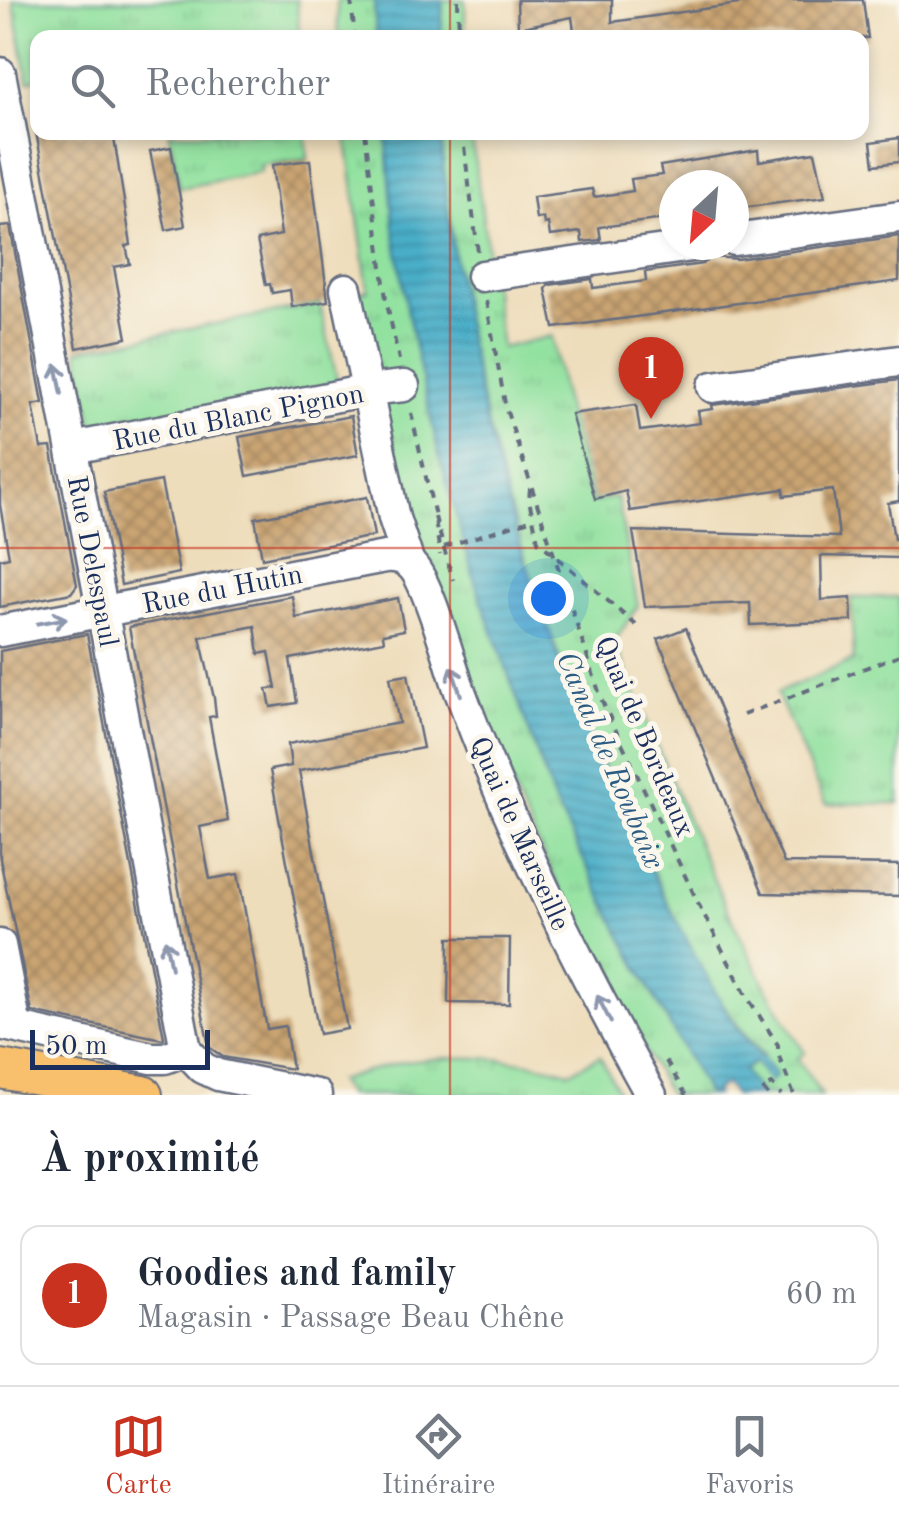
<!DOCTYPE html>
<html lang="fr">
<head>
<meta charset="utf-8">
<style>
  body { margin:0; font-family:"Old Standard TT",serif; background:#f6f6f7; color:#1f2937 }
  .compass { position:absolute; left:659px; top:170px; width:90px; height:90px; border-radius:50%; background:#fff; box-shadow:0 5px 15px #0003; rotate:206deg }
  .scale { position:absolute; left:30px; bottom:25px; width:180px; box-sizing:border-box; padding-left:10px; border:5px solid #1b2f5e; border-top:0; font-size:28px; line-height:35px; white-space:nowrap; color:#1b2f5e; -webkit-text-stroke:8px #fbf7ec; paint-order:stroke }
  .you { position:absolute; left:548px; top:598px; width:35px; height:35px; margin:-25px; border:8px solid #fff; border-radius:50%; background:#1a73e8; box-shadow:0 0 0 15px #1a73e833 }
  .badge { display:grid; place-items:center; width:65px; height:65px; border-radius:50%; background:#c8321e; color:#fff; font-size:32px; font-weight:700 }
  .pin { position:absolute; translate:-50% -82px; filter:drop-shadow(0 2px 5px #0008) }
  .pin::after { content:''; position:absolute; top:52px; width:35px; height:30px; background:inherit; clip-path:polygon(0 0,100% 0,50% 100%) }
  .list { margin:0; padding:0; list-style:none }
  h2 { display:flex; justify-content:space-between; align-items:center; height:130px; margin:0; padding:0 40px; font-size:42px }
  h2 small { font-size:32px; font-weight:400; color:#747a83 }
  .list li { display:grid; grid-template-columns:65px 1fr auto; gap:30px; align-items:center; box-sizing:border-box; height:140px; margin:0 20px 20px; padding:0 20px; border:2px solid #e0e1e3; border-radius:20px }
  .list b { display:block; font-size:38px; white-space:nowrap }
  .list p { margin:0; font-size:32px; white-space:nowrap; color:#747a83 }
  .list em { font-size:32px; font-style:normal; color:#747a83 }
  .icon { flex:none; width:55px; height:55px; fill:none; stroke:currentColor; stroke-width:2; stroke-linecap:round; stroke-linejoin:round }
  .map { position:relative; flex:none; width:899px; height:1095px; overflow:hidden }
  .search { position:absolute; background:#fff; box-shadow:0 5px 15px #0003; left:30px; right:30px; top:30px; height:110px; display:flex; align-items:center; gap:25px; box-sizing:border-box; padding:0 35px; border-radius:20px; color:#747a83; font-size:38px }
  .sheet { height:290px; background:#fff }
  nav { display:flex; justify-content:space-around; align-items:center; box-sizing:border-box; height:140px; border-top:2px solid #e0e1e3; background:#fff; font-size:28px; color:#747a83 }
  nav a { display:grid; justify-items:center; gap:5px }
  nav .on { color:#c8321e }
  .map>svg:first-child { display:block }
  .grass { fill:url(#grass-tufts); stroke:#56887e; stroke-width:2.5 }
  .water { fill:url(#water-rules); stroke:#326e93; stroke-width:2.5 }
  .building { fill:url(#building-cross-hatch) }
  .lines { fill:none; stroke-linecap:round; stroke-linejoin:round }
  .minor-casing { stroke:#656c7f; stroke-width:35 }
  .major-casing { stroke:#656c7f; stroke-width:42 }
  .path { stroke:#656c7f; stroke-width:4; stroke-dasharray:8 8; stroke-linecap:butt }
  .minor { stroke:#fff; stroke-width:30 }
  .major { stroke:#f8bf6c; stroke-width:38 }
  .oneway { stroke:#8d97ae }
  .grid { fill:none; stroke:#c8321e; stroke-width:2.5; stroke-opacity:0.55 }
  .labels { text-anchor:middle; stroke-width:10; stroke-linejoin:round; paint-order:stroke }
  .street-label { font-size:28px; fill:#1b2f5e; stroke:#fbf7ec }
  .water-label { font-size:30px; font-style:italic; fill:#2b5b83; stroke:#fbf7ec }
</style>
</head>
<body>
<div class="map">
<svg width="899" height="1095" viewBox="0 0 899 1095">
  <defs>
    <pattern id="grass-tufts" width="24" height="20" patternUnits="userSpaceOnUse" patternTransform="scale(2.5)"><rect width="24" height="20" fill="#91e19f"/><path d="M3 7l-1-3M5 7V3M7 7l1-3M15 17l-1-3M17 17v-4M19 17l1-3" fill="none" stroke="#7cc18b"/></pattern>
    <pattern id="water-rules" width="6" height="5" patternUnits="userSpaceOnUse" patternTransform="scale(2.5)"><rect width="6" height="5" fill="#49aec8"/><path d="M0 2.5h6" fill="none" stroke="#3c8ea6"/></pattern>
    <pattern id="building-cross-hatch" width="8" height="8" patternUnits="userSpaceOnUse" patternTransform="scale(2.5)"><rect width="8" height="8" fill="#caa472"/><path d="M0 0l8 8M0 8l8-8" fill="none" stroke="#a38661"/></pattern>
  </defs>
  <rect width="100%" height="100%" fill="#fbf7ec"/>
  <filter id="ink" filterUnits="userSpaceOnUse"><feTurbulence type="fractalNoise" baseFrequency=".01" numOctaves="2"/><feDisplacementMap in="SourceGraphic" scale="20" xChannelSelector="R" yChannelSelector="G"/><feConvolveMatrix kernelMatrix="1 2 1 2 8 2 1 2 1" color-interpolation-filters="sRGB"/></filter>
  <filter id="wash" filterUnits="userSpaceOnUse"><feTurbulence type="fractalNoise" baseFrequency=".0048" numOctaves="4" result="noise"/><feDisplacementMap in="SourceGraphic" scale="40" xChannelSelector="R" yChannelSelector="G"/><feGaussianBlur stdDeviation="2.25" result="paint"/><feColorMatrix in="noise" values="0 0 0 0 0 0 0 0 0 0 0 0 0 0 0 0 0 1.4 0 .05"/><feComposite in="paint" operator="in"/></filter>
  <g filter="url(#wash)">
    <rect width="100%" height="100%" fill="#edb"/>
    <!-- grass -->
    <g class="grass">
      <polygon points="13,0 297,0 299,37 38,38 37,79 28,81"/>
      <polygon points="337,0 374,0 376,37 338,37"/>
      <polygon points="443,0 465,0 465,37 441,38"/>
      <polygon points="169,133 306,133 308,159 261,165 261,172 180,188"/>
      <polygon points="346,133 386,133 408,315 439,455 476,585 555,803 632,956 708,1095 669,1095 581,933 524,814 421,567 351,295 368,290"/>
      <path d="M441,133h30l30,215 51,-12 12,65 29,101 24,-5 21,109 -24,36c59,139 110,283 191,411l-8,5 25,37h-61l-18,-24 21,-16c-51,-51 -82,-123 -113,-188 -18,-36 -38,-72 -53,-110 -82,-198 -142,-410 -157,-624z"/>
      <polygon points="320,304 339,388 94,431 78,350"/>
      <polygon points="899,597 899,803 825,804 777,693 854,660 851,598"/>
      <path d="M600,1056l20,39h-273l-10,-14c22,-6 46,-16 69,-19 53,-8 112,-5 164,10z"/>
    </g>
    <!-- water -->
    <g class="water">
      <polygon points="374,0 443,0 441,37 376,37"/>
      <path d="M386,133h55c20,290 119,577 259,831 12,21 24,45 38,65 12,17 27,29 38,47l-7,6 -14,-20 -12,8 18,25h-27l-9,-11 -10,7 2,4h-9l-76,-139 -77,-153 -79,-218 -37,-130 -31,-140 -14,-86z"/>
    </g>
    <g id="blocks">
      <!-- building -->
      <g class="building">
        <polygon points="517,0 612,0 612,22 746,3 746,0 863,0 868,38 575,38 572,17 518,28"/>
        <polygon points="36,132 113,132 131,245 126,246 130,264 114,267 127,338 77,348"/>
        <polygon points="899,138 899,162 874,165 871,142"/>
        <polygon points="171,147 185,226 166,230 150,151"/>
        <polygon points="758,150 759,161 815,152 825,197 734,209 734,185 674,185 674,218 599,227 601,240 582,242 581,232 550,236 548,223 544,224 543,218 536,219 533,197 592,189 594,197 633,191 631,179 662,175 660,166"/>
        <polygon points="310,160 328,301 292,307 290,290 272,293 270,284 266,285 257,240 281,235 272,165"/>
        <polygon points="10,226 43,403 33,405 41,448 51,447 77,585 71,593 0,607 0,559 9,557 0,505 0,227"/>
        <polygon points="899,236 899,281 554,328 546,289 549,285 592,279 593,288 646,281 645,272 702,264 713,257 737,259"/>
        <polygon points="899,380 899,501 888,503 894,539 899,539 899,558 821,556 822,600 851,598 852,621 751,625 750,603 645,607 633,531 839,537 833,490 784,496 784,489 630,511 626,491 595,499 571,414 636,405 640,431 700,423 698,411 713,409 712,405"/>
        <polygon points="351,416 358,455 247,476 239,437"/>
        <polygon points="161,481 179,573 121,585 104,492"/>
        <polygon points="367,497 374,536 262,558 255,518"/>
        <polygon points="292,596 296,618 398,598 404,630 383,634 384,641 290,659 297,703 271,707 267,689 276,688 269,652 259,654 255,626 200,637 214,698 216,716 209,717 228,821 200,827 210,879 238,874 267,1029 285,1026 292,1069 223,1057 209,1047 129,627"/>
        <polygon points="686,628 784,863 899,865 899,896 763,893 658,639"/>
        <polygon points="87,634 164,1038 162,1039 32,1012 0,859 0,651"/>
        <polygon points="408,674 423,748 299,771 347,1029 319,1034 270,770 291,766 288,744 399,723 390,677"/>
        <polygon points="449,938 510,938 509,1004 448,1003"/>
      </g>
    </g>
  </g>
  <g filter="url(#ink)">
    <use href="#blocks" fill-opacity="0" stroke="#656c7f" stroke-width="2.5"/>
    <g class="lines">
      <!-- minor casing -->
      <g class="minor-casing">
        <g id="minor">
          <polyline points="0,73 186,1050 203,1068 218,1075 316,1095"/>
          <polyline points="734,240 899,217"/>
          <polyline points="482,276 699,245"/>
          <polyline points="346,289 394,518 409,563"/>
          <polyline points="713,387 899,361"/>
          <polyline points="73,448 368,390 404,386"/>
          <path d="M0,631l385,-74c10,-1 20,1 27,9 17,17 39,101 49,128 51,139 118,272 190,401"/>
          <polyline points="0,945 16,1027"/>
          <polyline points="0,1024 152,1058 165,1058 186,1050"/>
        </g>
      </g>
      <!-- major casing -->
      <g class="major-casing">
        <polyline id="major" points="0,1069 143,1095"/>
      </g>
      <!-- path -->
      <g class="path">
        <polyline points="351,0 355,38"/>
        <polyline points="458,0 459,38"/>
        <polyline points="365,132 386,299 399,360"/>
        <polyline points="462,132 478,252"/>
        <polyline points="486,301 506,409 602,701 699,905 746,995 778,1045 778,1054 794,1095"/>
        <polyline points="411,413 434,512 440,555"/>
        <polyline points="530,488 529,500 538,541 636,625"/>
        <polyline points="435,517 453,580"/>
        <polyline points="444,547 533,519"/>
        <polyline points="743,715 899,655"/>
        <polyline points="666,1061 686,1095"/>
        <polyline points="768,1095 762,1088 772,1084 781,1095"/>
      </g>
      <!-- minor -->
      <use href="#minor" class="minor"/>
      <!-- major -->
      <use href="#major" class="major"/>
    </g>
    <!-- one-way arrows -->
    <defs><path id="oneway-shaft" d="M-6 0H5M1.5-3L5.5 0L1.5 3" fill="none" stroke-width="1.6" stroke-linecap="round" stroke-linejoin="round" transform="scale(2.5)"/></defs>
    <g class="oneway">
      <use href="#oneway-shaft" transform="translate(59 379) rotate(-101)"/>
      <use href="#oneway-shaft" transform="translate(52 621) rotate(-10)"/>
      <use href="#oneway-shaft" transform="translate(456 681) rotate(-109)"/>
      <use href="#oneway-shaft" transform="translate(168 954) rotate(-101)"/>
      <use href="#oneway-shaft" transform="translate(604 1009) rotate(-117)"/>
    </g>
  </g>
  <!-- grid -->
  <path class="grid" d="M450,0v38M450,132v963M0,548h899"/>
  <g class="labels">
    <!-- street labels -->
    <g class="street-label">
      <text transform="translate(238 416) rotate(-11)" y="10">Rue du Blanc Pignon</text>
      <text transform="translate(94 561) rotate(79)" y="10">Rue Delespaul</text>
      <text transform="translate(222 588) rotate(-11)" y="10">Rue du Hutin</text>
      <text transform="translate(646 736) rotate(67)" y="10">Quai de Bordeaux</text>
      <text transform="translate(521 833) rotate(66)" y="10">Quai de Marseille</text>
    </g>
    <!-- water labels -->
    <g class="water-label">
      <text transform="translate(611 760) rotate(67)" y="10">Canal de Roubaix</text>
    </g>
  </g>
</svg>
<svg class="compass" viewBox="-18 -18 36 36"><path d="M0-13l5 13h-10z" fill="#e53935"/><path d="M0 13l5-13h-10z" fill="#747a83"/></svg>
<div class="scale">50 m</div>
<div class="you"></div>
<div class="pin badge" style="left:651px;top:419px">1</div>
<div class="search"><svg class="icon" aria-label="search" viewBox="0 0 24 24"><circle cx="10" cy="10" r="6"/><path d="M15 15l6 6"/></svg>Rechercher</div>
</div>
<section class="sheet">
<h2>À proximité<small></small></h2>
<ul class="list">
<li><span class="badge">1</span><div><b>Goodies and family</b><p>Magasin · Passage Beau Chêne</p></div><em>60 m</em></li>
</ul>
</section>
<nav>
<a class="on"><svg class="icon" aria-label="map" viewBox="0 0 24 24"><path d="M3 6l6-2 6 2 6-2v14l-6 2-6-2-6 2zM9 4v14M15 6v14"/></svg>Carte</a>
<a><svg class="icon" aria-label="directions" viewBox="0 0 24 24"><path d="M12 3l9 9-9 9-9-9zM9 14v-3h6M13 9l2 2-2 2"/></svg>Itinéraire</a>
<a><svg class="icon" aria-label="saved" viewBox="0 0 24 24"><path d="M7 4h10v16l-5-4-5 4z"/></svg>Favoris</a>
</nav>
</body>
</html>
